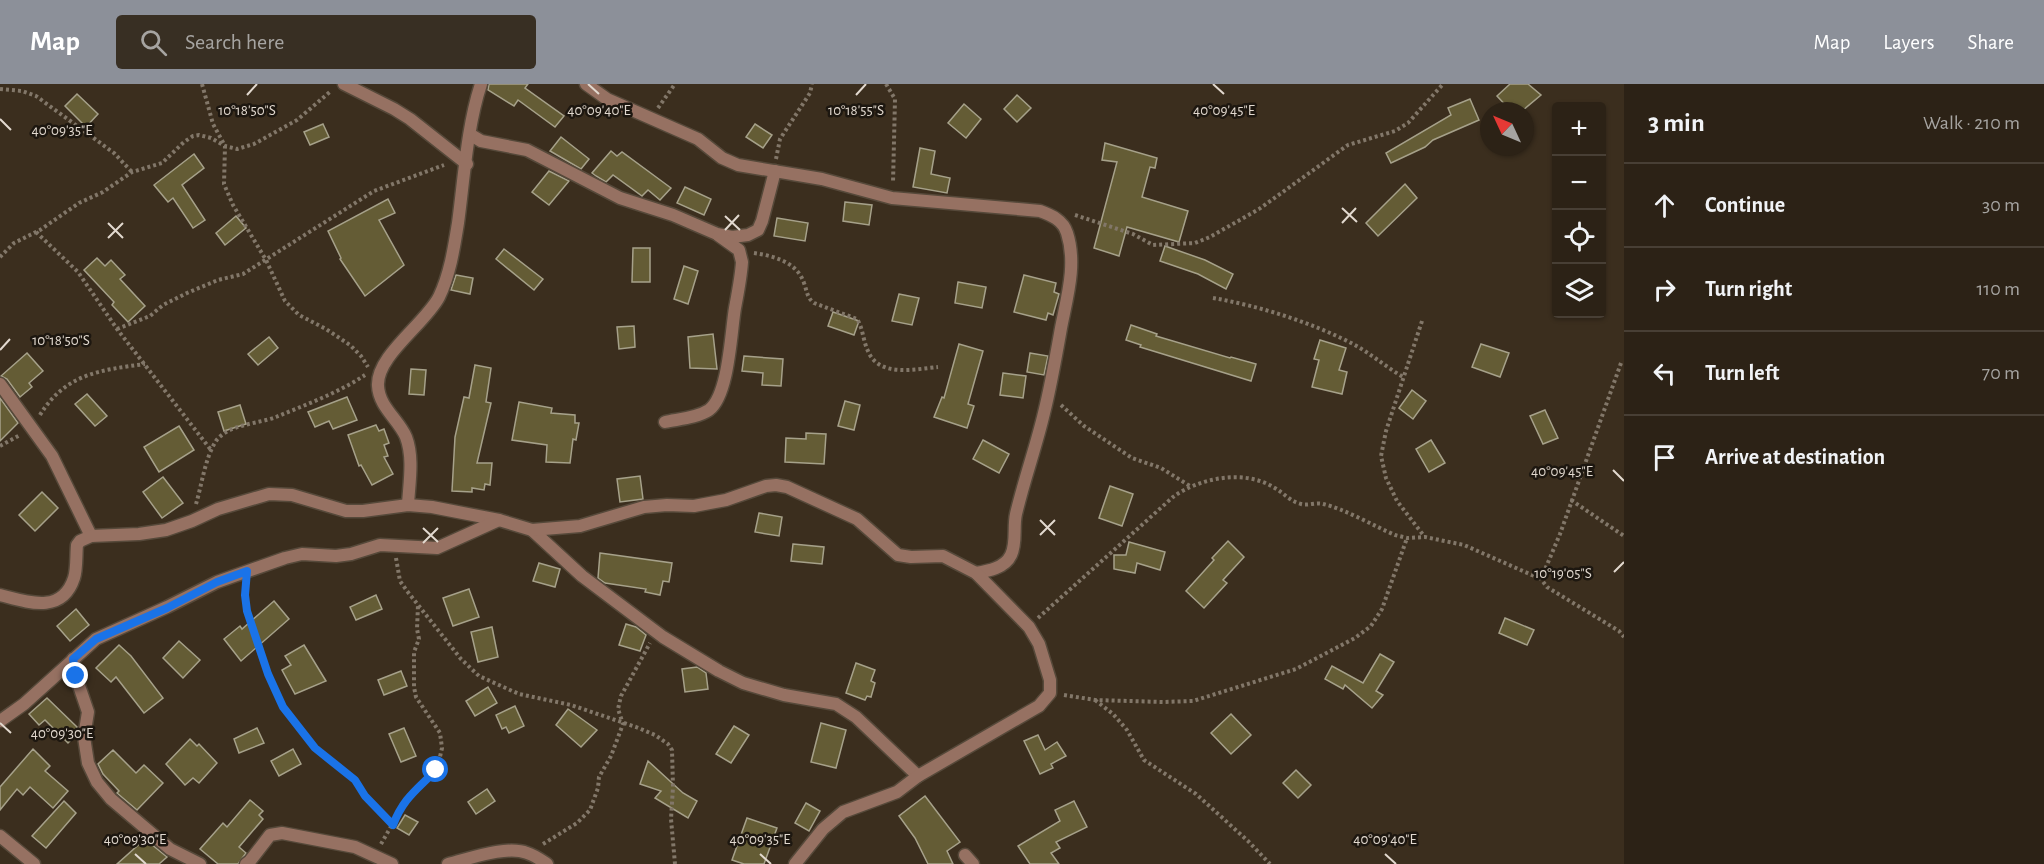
<!DOCTYPE html>
<html lang="en">
<head>
<meta charset="utf-8">
<style>
  body { margin:0; font-family:"Alegreya Sans",sans-serif; background:#382f23; color:#f1f3f6 }
  .controls { position:absolute; right:18px; top:18px; display:grid; overflow:hidden; border-radius:6px; box-shadow:0 2px 4px #0004 }
  .controls button { width:54px; height:54px; display:grid; place-items:center; padding:0; border:0; border-bottom:2px solid #483f35; background:#2c2216; color:#f1f3f6; font:30px sans-serif }
  .compass { position:absolute; left:1480px; top:18px; width:54px; height:54px; border-radius:50%; background:#2c2216; box-shadow:0 2px 4px #0004; rotate:314deg }
  .stop { position:absolute; width:18px; height:18px; margin:-14px; border:4px solid #1a73e8; border-radius:50%; background:#fff }
  .stop.end { background:#1a73e8; border-color:#fff; box-shadow:0 2px 6px #0008 }
  .list { margin:0; padding:0; list-style:none }
  h2 { display:flex; justify-content:space-between; align-items:center; height:78px; margin:0; padding:0 24px; font-size:26px }
  h2 small { font-size:20px; font-weight:400; color:#a6a4a1 }
  .list li { display:grid; grid-template-columns:39px 1fr auto; gap:18px; align-items:center; box-sizing:border-box; height:84px; padding:0 24px; border-top:2px solid #483f35 }
  .list b { display:block; font-size:22px; white-space:nowrap }
  .list em { font-size:20px; font-style:normal; color:#a6a4a1 }
  .icon { flex:none; width:33px; height:33px; fill:none; stroke:currentColor; stroke-width:2; stroke-linecap:round; stroke-linejoin:round }
  .map { position:relative; flex:none; width:1624px; height:780px; overflow:hidden }
  header { display:flex; align-items:center; gap:36px; box-sizing:border-box; height:84px; padding:0 30px; background:#8c9099; color:#fff }
  header strong { font-size:28px }
  nav { display:flex; gap:33px; margin-inline-start:auto; font-size:21px }
  .search { width:420px; height:54px; background:#382f23; display:flex; align-items:center; gap:15px; box-sizing:border-box; padding:0 21px; border-radius:6px; color:#a6a4a1; font-size:22px }
  main { display:flex }
  aside { flex:1; background:#2c2216 }
  .map>svg:first-child { display:block }
  .building { fill:#645c35; stroke:#a6a18a; stroke-width:1.5 }
  .lines { fill:none; stroke-linecap:round; stroke-linejoin:round }
  .minor-casing { stroke:#56493a; stroke-width:15 }
  .path { stroke:#827769; stroke-width:4; stroke-dasharray:3 3; stroke-linecap:butt }
  .minor { stroke:#967162; stroke-width:12 }
  .route { stroke:#1a73e8; stroke-width:8 }
  .ticks { fill:none; stroke:#e2d9cf; stroke-width:2 }
  .ticks-label { font-size:15px; text-anchor:middle; fill:#e2d9cf; stroke:#1d1710; stroke-width:5; stroke-linejoin:round; paint-order:stroke }
</style>
</head>
<body>
<header>
<strong>Map</strong>
<div class="search"><svg class="icon" aria-label="search" viewBox="0 0 24 24"><circle cx="10" cy="10" r="6"/><path d="M15 15l6 6"/></svg>Search here</div>
<nav><a>Map</a><a>Layers</a><a>Share</a></nav>
</header>
<main>
<div class="map">
<svg width="1624" height="780" viewBox="0 0 1624 780">
  <rect width="100%" height="100%" fill="#3b2e1e"/>
  <!-- building -->
  <g class="building">
    <polygon points="489,0 528,0 525,4 564,32 555,43 518,16 514,22 488,6"/>
    <polygon points="1510,0 1528,0 1541,11 1522,27 1511,27 1497,12"/>
    <polygon points="77,10 98,30 86,43 65,22"/>
    <polygon points="1017,11 1031,24 1017,38 1004,25"/>
    <polygon points="1470,15 1479,36 1433,56 1425,63 1391,79 1386,69 1451,31 1448,24"/>
    <polygon points="964,20 981,35 966,54 948,39"/>
    <polygon points="323,40 329,53 310,61 304,48"/>
    <polygon points="755,40 772,51 763,64 746,53"/>
    <polygon points="561,53 589,75 581,85 550,67"/>
    <polygon points="1105,59 1157,74 1155,84 1150,83 1142,113 1188,127 1179,158 1127,143 1119,172 1094,164 1117,78 1102,76"/>
    <polygon points="920,64 935,67 931,90 950,94 947,109 913,103"/>
    <polygon points="611,67 617,72 622,68 671,104 660,116 648,106 642,112 613,91 606,98 596,92 592,89"/>
    <polygon points="194,70 204,84 182,101 205,136 193,144 173,114 168,118 154,101"/>
    <polygon points="549,87 569,97 549,121 532,108"/>
    <polygon points="1405,100 1417,114 1378,152 1366,139"/>
    <polygon points="685,103 711,115 704,131 677,119"/>
    <polygon points="388,115 395,129 379,136 404,181 365,212 340,175 341,174 328,147"/>
    <polygon points="845,118 872,121 869,141 843,137"/>
    <polygon points="236,132 246,144 225,161 216,149"/>
    <polygon points="777,134 808,139 805,157 774,152"/>
    <polygon points="1165,162 1205,176 1233,190 1226,205 1198,190 1160,177"/>
    <polygon points="633,164 650,164 650,198 632,198"/>
    <polygon points="504,165 543,195 534,206 496,175"/>
    <polygon points="97,174 105,182 111,176 125,191 120,195 145,222 128,238 112,221 114,218 84,186"/>
    <polygon points="684,182 698,187 688,220 674,215"/>
    <polygon points="456,191 473,194 470,210 451,206"/>
    <polygon points="1024,191 1056,199 1054,208 1059,210 1053,231 1048,229 1046,236 1014,228"/>
    <polygon points="958,198 986,203 982,224 955,219"/>
    <polygon points="899,210 919,214 912,241 892,237"/>
    <polygon points="833,228 859,237 854,251 828,242"/>
    <polygon points="1131,241 1157,250 1156,252 1230,274 1231,273 1256,280 1251,297 1140,263 1141,261 1126,256"/>
    <polygon points="634,242 635,263 619,265 617,243"/>
    <polygon points="713,250 717,285 690,284 688,253"/>
    <polygon points="269,253 278,264 258,281 248,270"/>
    <polygon points="1320,256 1346,264 1339,286 1347,288 1342,310 1312,303 1319,276 1314,275"/>
    <polygon points="959,260 983,267 968,320 974,322 967,344 934,333 942,313 944,314"/>
    <polygon points="1481,260 1509,269 1500,293 1472,283"/>
    <polygon points="27,269 43,287 29,299 32,303 20,313 7,295 1,292"/>
    <polygon points="1030,269 1048,272 1044,291 1027,288"/>
    <polygon points="744,272 783,275 781,302 762,301 763,289 742,287"/>
    <polygon points="475,281 491,284 486,318 491,319 477,379 492,379 490,401 485,400 484,406 472,404 472,408 452,407 455,353 464,313 469,314"/>
    <polygon points="411,285 426,286 424,311 409,310"/>
    <polygon points="1003,289 1026,292 1023,314 1000,311"/>
    <polygon points="1412,306 1426,317 1413,335 1399,324"/>
    <polygon points="87,310 107,332 95,342 75,320"/>
    <polygon points="347,313 357,336 333,345 329,337 315,343 308,328"/>
    <polygon points="0,314 18,339 0,357"/>
    <polygon points="845,317 860,321 854,346 838,342"/>
    <polygon points="519,318 552,324 551,329 575,331 575,339 579,339 576,356 573,355 570,379 546,378 547,361 512,356"/>
    <polygon points="240,321 246,340 224,347 218,328"/>
    <polygon points="1545,326 1558,354 1543,360 1530,332"/>
    <polygon points="376,341 379,347 384,345 389,359 384,361 388,372 384,373 393,390 372,401 361,381 359,382 348,351"/>
    <polygon points="179,342 194,366 159,388 144,363"/>
    <polygon points="806,349 826,350 824,380 785,378 786,354 806,355"/>
    <polygon points="983,356 1009,370 999,389 973,375"/>
    <polygon points="1431,356 1445,379 1429,388 1416,365"/>
    <polygon points="640,392 643,415 620,418 617,395"/>
    <polygon points="163,393 183,419 162,434 143,408"/>
    <polygon points="1110,402 1133,410 1122,442 1099,434"/>
    <polygon points="42,408 58,424 35,447 19,431"/>
    <polygon points="759,429 782,433 779,452 755,448"/>
    <polygon points="1228,457 1244,473 1223,496 1227,499 1204,524 1186,507 1214,476 1212,474"/>
    <polygon points="1129,458 1165,468 1160,486 1137,479 1135,489 1114,485 1114,471 1126,471"/>
    <polygon points="793,460 824,463 822,480 791,477"/>
    <polygon points="600,469 672,479 669,498 663,497 660,511 645,508 646,505 605,499 598,494"/>
    <polygon points="539,479 560,485 555,503 533,497"/>
    <polygon points="469,505 479,533 453,542 443,514"/>
    <polygon points="376,511 382,525 356,536 350,523"/>
    <polygon points="274,517 289,535 241,577 224,555 240,542 242,545"/>
    <polygon points="76,525 89,541 70,557 57,542"/>
    <polygon points="1505,534 1534,546 1527,561 1499,549"/>
    <polygon points="626,540 636,543 646,551 640,567 619,561"/>
    <polygon points="492,543 498,573 478,578 471,548"/>
    <polygon points="179,557 200,576 183,594 163,574"/>
    <polygon points="119,561 131,572 163,614 144,629 116,593 111,598 96,584"/>
    <polygon points="304,561 326,597 295,610 282,586 291,581 285,572"/>
    <polygon points="1380,570 1394,578 1376,607 1383,611 1372,624 1345,601 1343,605 1325,595 1332,582 1363,599"/>
    <polygon points="856,579 875,586 871,597 875,599 871,613 867,612 865,616 846,609"/>
    <polygon points="697,583 706,589 708,605 685,608 682,585"/>
    <polygon points="401,587 407,602 384,611 378,596"/>
    <polygon points="488,603 497,619 475,632 466,617"/>
    <polygon points="47,614 77,643 76,651 68,659 45,636 39,641 29,630"/>
    <polygon points="515,622 524,642 509,649 506,643 502,645 496,631"/>
    <polygon points="568,625 597,646 581,663 556,641"/>
    <polygon points="1231,630 1251,651 1231,670 1211,649"/>
    <polygon points="821,639 846,646 836,684 811,678"/>
    <polygon points="734,642 749,651 731,679 716,670"/>
    <polygon points="257,644 264,659 239,669 234,655"/>
    <polygon points="404,644 416,672 401,678 389,650"/>
    <polygon points="1038,651 1045,666 1057,658 1066,672 1051,680 1053,684 1040,690 1024,657"/>
    <polygon points="190,655 197,662 199,660 217,679 199,699 193,694 185,701 166,680"/>
    <polygon points="33,665 50,682 45,687 68,707 53,724 30,703 23,711 17,705 0,726 0,703"/>
    <polygon points="293,665 301,680 279,692 271,677"/>
    <polygon points="113,666 136,689 144,681 163,699 137,726 117,709 119,707 103,690 98,680"/>
    <polygon points="648,677 683,709 697,717 688,734 655,714 661,707 640,700"/>
    <polygon points="1296,686 1311,701 1298,714 1283,699"/>
    <polygon points="487,705 495,717 476,730 468,718"/>
    <polygon points="925,712 960,758 947,767 953,780 928,780 915,754 899,732"/>
    <polygon points="250,716 263,727 259,731 263,735 239,763 246,769 238,780 218,780 200,765 223,739 227,743"/>
    <polygon points="64,717 76,729 46,764 32,752"/>
    <polygon points="1074,717 1087,743 1056,758 1060,764 1051,769 1059,780 1030,780 1018,762 1060,737 1055,726"/>
    <polygon points="806,719 820,727 809,747 795,739"/>
    <polygon points="405,731 418,738 409,751 397,744"/>
    <polygon points="747,734 777,744 764,780 744,780 732,776"/>
    <polygon points="145,755 167,773 159,780 117,780"/>
  </g>
  <g class="lines">
    <!-- minor casing -->
    <g class="minor-casing">
      <g id="minor">
        <polyline points="344,0 394,25 410,35 467,80"/>
        <path d="M586,0l21,15 91,40 24,19 16,7 84,14 70,19 148,13c11,4 23,9 27,22 10,31 0,64 -6,95 -5,28 -10,57 -17,85 -8,34 -20,67 -28,101 -3,13 1,29 -5,41 -6,13 -23,16 -35,18"/>
        <polyline points="471,51 481,57 527,66 620,114 673,131 717,150 732,153 748,151 758,146 762,137 775,87"/>
        <polyline points="0,300 52,372 91,452"/>
        <path d="M665,338c14,-3 32,-4 44,-12 20,-15 22,-79 26,-102 3,-16 6,-31 7,-46l-3,-12 -21,-15"/>
        <path d="M408,421c1,-21 6,-47 -2,-68 -7,-17 -27,-30 -28,-51 -2,-30 47,-62 61,-89 11,-23 15,-49 19,-74 6,-44 9,-97 23,-139"/>
        <polyline points="532,446 582,492 663,553 719,587 743,599 784,611 836,620 856,633 918,692"/>
        <path d="M0,511c27,7 62,20 74,-17 3,-9 2,-23 3,-33l3,-4 11,-5 48,-2 27,-4 26,-9 26,-12 51,-15 23,1 54,16h17l45,-6 24,2 67,13 33,10 48,-4 64,-19 23,-2 27,1 32,-6 40,-14 10,-1 11,2 70,32 41,36 13,2 32,-1 33,17 53,54 10,17 11,36v13l-11,13 -121,70 -21,16 -54,20 -20,17 -28,35"/>
        <polyline points="73,575 76,593 88,628 84,653 88,679 97,698 111,715 170,765 200,780"/>
        <polyline points="0,637 24,620 96,555 167,523 217,498 285,474 302,470 336,472 351,470 380,461 437,464 499,436"/>
        <polyline points="0,752 34,780"/>
        <polyline points="965,771 973,780"/>
        <polyline points="246,780 250,777 270,751 282,749 355,763 392,780"/>
        <path d="M448,780c21,-5 58,-19 79,-11 7,2 14,7 20,11"/>
      </g>
    </g>
    <!-- path -->
    <g class="path">
      <polyline points="202,0 213,40 225,62 224,100 233,121 266,176 285,217 299,231 326,245 350,261 361,272 368,283"/>
      <polyline points="886,0 895,15 893,99"/>
      <polyline points="0,5 22,7 36,12 114,69 132,88"/>
      <polyline points="658,24 675,0"/>
      <polyline points="776,75 780,55 810,9 812,0"/>
      <polyline points="1075,131 1133,150 1153,161 1195,159 1210,153 1259,125 1348,61 1395,47 1408,39 1443,0"/>
      <polyline points="36,148 78,188 117,245 211,366"/>
      <path d="M754,169c20,3 43,9 50,30 3,8 3,15 10,20l43,16c6,9 6,22 11,32 11,27 47,18 70,16"/>
      <polyline points="0,173 14,159 40,146 79,119 103,108 132,88 162,79 184,58 193,52 199,51 211,54 225,62 237,65 254,60 297,36 331,7"/>
      <path d="M1213,214c46,8 98,24 140,46 17,9 33,23 50,33"/>
      <polyline points="1422,237 1386,347 1381,372 1386,394 1397,417 1424,452"/>
      <polyline points="117,245 150,232 163,221 187,209 218,196 243,190 374,107 444,81"/>
      <polyline points="1621,279 1560,450 1541,495 1547,503 1619,547 1624,553"/>
      <polyline points="1061,321 1084,342 1132,374 1161,384 1190,402"/>
      <path d="M40,331c25,-41 60,-45 105,-51"/>
      <polyline points="0,362 20,351"/>
      <polyline points="1571,416 1624,452"/>
      <path d="M196,420c6,-20 9,-46 20,-63 12,-17 42,-17 60,-24 29,-12 62,-24 89,-42"/>
      <polyline points="396,474 400,497 407,507 461,575 479,592 519,610 571,621 636,643 655,651 668,660 672,666 673,703 671,735 675,780"/>
      <polyline points="246,503 247,527 268,590 283,623 315,664 355,696 365,712 387,733 392,741"/>
      <path d="M1038,534l135,-121c26,-19 71,-28 100,-10 10,5 16,14 28,17 7,2 15,-2 22,0 20,4 53,23 72,31l12,3 18,-1 39,8 77,34"/>
      <polyline points="1064,611 1095,616 1163,618 1193,617 1296,585 1355,554 1371,542 1382,525 1407,454"/>
      <polyline points="1095,616 1113,630 1127,646 1144,676 1196,710 1248,757 1270,780"/>
      <polyline points="381,760 409,711 437,686 442,664 440,649 416,613 414,603 414,568 419,555 417,545 418,521"/>
      <polyline points="543,760 577,739 590,726 598,704 599,693 611,672 623,640 618,625 621,612 650,559"/>
    </g>
    <!-- minor -->
    <use href="#minor" class="minor"/>
  </g>
  <g class="lines">
    <!-- route -->
    <path class="route" d="M76,592l-3,-17 23,-20 71,-31 50,-26 30,-11 -2,24 2,16 21,63 15,33 32,41 40,32 10,16 28,29c11,-28 24,-35 43,-55"/>
  </g>
  <!-- ticks -->
  <path class="ticks" d="M588,0l11,10M1213,0l11,10M247,11l10,-11M856,11l10,-11M0,35l11,11M1342,124l15,14M725,132l15,14M108,139l15,15M1342,139l14,-15M725,146l14,-15M108,154l15,-15M0,266l10,-11M1613,386l11,11M1040,436l15,15M423,444l15,14M1040,451l15,-15M423,459l15,-15M1614,488l10,-10M0,639l11,10M135,770l11,10M760,770l11,10M1385,770l11,10"/>
  <g class="ticks-label">
    <text x="599" y="31">40°09'40"E</text>
    <text x="1224" y="31">40°09'45"E</text>
    <text x="247" y="31">10°18'50"S</text>
    <text x="856" y="31">10°18'55"S</text>
    <text x="62" y="51">40°09'35"E</text>
    <text x="61" y="261">10°18'50"S</text>
    <text x="1562" y="392">40°09'45"E</text>
    <text x="1563" y="494">10°19'05"S</text>
    <text x="62" y="654">40°09'30"E</text>
    <text x="135" y="760">40°09'30"E</text>
    <text x="760" y="760">40°09'35"E</text>
    <text x="1385" y="760">40°09'40"E</text>
  </g>
</svg>
<div class="controls">
<button>+</button>
<button>−</button>
<button><svg class="icon" aria-label="locate" viewBox="0 0 24 24"><circle cx="12" cy="12" r="6"/><path d="M12 2v4M12 18v4M2 12h4M18 12h4"/></svg></button>
<button><svg class="icon" aria-label="layers" viewBox="0 0 24 24"><path d="M12 4l9 5-9 5-9-5zM3 14l9 5 9-5"/></svg></button>
</div>
<svg class="compass" viewBox="-18 -18 36 36"><path d="M0-13l5 13h-10z" fill="#e53935"/><path d="M0 13l5-13h-10z" fill="#a6a4a1"/></svg>
<div class="stop" style="left:436px;top:686px"></div>
<div class="stop end" style="left:76px;top:592px"></div>
</div>
<aside>
<h2>3 min<small>Walk · 210 m</small></h2>
<ul class="list">
<li><svg class="icon" aria-label="ahead" viewBox="0 0 24 24"><path d="M12 20V5M6 11l6-6 6 6"/></svg><div><b>Continue</b></div><em>30 m</em></li>
<li><svg class="icon" aria-label="right" viewBox="0 0 24 24"><path d="M7 20v-9h11M14 6l5 5-5 5"/></svg><div><b>Turn right</b></div><em>110 m</em></li>
<li><svg class="icon" aria-label="left" viewBox="0 0 24 24"><path d="M17 20v-9H6M10 6l-5 5 5 5"/></svg><div><b>Turn left</b></div><em>70 m</em></li>
<li><svg class="icon" aria-label="arrive" viewBox="0 0 24 24"><path d="M6 21V4h12l-3 4 3 4H6"/></svg><div><b>Arrive at destination</b></div></li>
</ul>
</aside>
</main>
</body>
</html>
